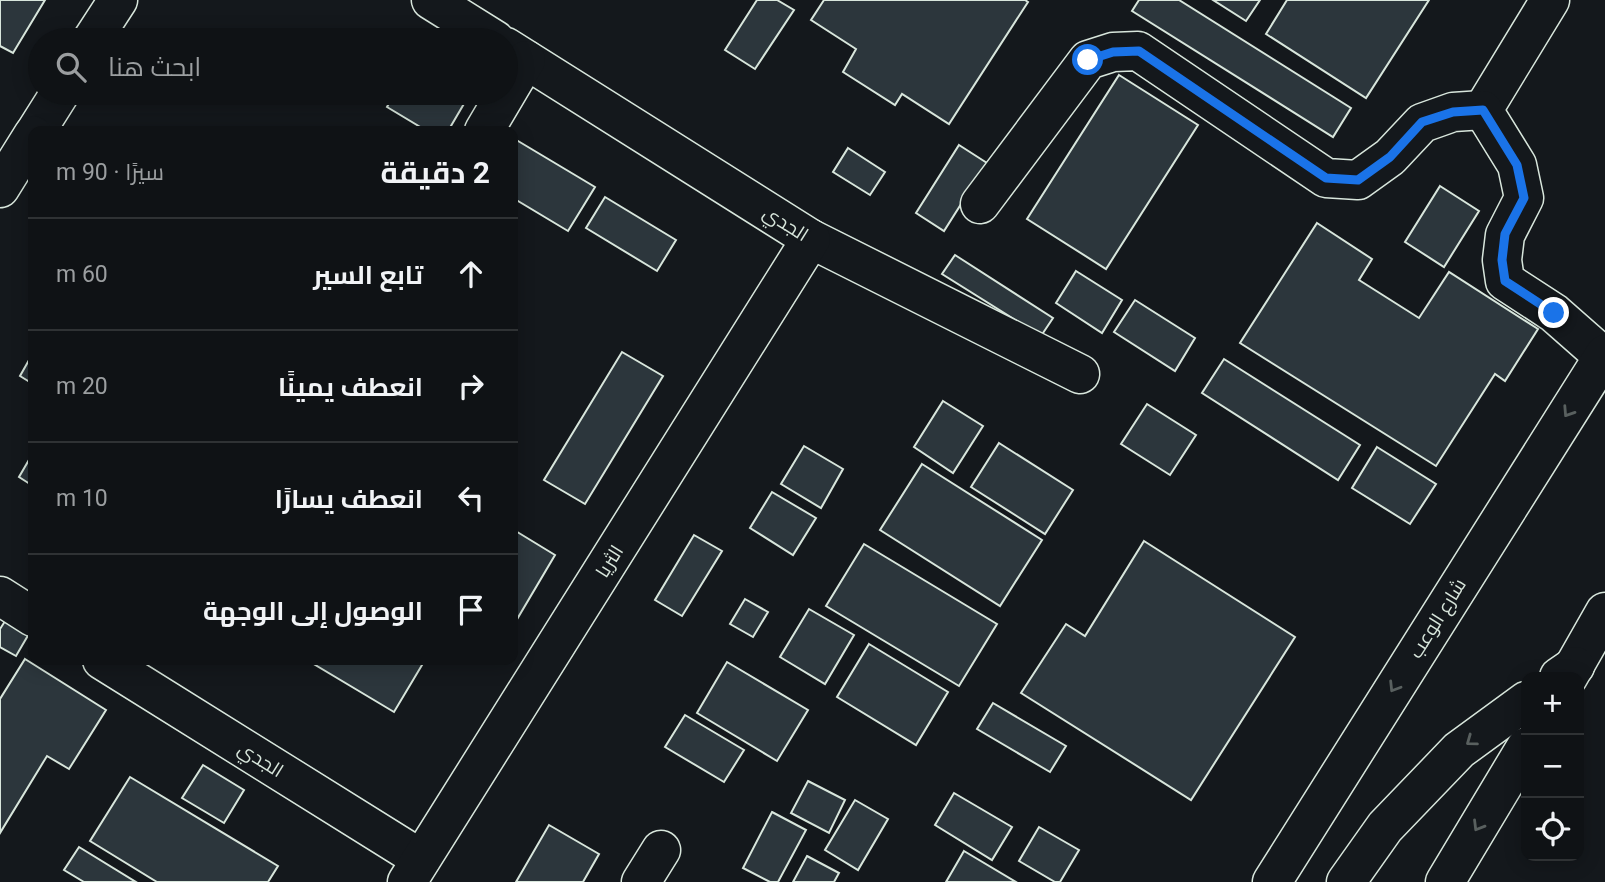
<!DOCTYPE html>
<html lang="ar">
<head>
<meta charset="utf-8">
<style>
  body { margin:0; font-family:Roboto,Cairo,sans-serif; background:#1d2022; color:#f1f3f6; direction:rtl }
  .controls { position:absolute; right:21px; bottom:21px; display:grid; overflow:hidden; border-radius:14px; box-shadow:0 4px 18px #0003 }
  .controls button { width:63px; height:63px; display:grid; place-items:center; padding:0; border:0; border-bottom:2px solid #2f3234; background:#0f1215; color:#f1f3f6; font:35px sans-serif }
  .stop { position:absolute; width:21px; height:21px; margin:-16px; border:5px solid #1a73e8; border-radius:50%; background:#fff }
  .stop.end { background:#1a73e8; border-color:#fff; box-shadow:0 2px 7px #0008 }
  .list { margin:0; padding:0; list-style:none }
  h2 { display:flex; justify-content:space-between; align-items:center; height:91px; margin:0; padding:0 28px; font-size:30px }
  h2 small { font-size:23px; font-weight:400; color:#9b9ea0 }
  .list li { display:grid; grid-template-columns:46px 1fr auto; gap:21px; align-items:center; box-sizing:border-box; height:112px; padding:0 28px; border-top:2px solid #2f3234 }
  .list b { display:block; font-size:26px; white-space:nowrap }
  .list em { font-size:23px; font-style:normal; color:#9b9ea0 }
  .icon { flex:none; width:38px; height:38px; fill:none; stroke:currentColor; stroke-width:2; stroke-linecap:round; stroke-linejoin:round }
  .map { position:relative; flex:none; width:1605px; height:882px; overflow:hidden; direction:ltr }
  .search { position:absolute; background:#0f1215; box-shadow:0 4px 18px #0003; left:28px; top:28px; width:490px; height:77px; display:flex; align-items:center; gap:18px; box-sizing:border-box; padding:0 24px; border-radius:38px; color:#9b9ea0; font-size:26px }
  .panel { position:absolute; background:#0f1215; box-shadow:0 4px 18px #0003; left:28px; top:126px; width:490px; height:539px; border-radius:14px; direction:rtl }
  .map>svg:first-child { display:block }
  .building { fill:#2c363c; stroke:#d8e6dc; stroke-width:2 }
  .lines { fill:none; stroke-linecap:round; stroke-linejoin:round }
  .minor-casing { stroke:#d8e6dc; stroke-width:41 }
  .major-casing { stroke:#d8e6dc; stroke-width:41 }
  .highway-casing { stroke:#d8e6dc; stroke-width:41 }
  .minor { stroke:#14181c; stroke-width:38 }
  .major { stroke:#14181c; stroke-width:38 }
  .highway { stroke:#14181c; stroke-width:38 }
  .oneway { stroke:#59605f }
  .route { stroke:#1a73e8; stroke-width:9 }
  .labels { text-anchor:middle; stroke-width:5; stroke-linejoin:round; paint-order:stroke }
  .street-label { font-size:19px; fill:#d8e6dc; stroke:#14181c }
</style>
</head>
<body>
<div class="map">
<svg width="1605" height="882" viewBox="0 0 1605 882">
  <rect width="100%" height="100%" fill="#14181c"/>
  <!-- building -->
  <g class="building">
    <polygon points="0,0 45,0 13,53 0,46"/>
    <polygon points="757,0 777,0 794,10 755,69 725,50"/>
    <polygon points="824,0 1025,0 1028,2 949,124 902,94 895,105 843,72 856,49 811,20"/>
    <polygon points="1139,0 1179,0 1351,108 1333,137 1132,11"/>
    <polygon points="1213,0 1260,0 1246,21"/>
    <polygon points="1287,0 1429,0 1366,98 1266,34"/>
    <polygon points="1119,75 1198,125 1106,269 1027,219"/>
    <polygon points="395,93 451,93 465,102 448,131 427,131 387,107"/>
    <polygon points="513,138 595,187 568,231 513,198"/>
    <polygon points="959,145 987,163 944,231 916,213"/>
    <polygon points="848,148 885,172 870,195 833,172"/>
    <polygon points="1440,186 1479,211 1444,267 1405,242"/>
    <polygon points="605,197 676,240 657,271 586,228"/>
    <polygon points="1317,223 1372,259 1359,280 1419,318 1449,272 1538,329 1505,381 1495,374 1436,466 1240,343"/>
    <polygon points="955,255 1053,318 1041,336 942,274"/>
    <polygon points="1076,271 1122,300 1102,333 1056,303"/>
    <polygon points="1135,300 1195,338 1175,371 1114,332"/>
    <polygon points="622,352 663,376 585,504 544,480"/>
    <polygon points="33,353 33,384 20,376"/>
    <polygon points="1224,359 1360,445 1338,480 1202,393"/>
    <polygon points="943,401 983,426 953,473 914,447"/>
    <polygon points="1147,404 1196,435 1170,475 1121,444"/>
    <polygon points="999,443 1073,490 1045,534 971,487"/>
    <polygon points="804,446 843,469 821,508 781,484"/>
    <polygon points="1377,447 1436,484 1410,524 1352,488"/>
    <polygon points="33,453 33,486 19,477"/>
    <polygon points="922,464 1042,540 1000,606 880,530"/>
    <polygon points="772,492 816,518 793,555 750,528"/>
    <polygon points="514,530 555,555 513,626 513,531"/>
    <polygon points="694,535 722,551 682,616 655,600"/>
    <polygon points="1144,541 1295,637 1191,800 1021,693 1066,624 1085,636"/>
    <polygon points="864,544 997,624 959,686 826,606"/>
    <polygon points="745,599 768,612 753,637 730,624"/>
    <polygon points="809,609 854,635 825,684 780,657"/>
    <polygon points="7,618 30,632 16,656 0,647 0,629"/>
    <polygon points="869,644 948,692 916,745 837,697"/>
    <polygon points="25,659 106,710 69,769 47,756 0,833 0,699"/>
    <polygon points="307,660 425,660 394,712"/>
    <polygon points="727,662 808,710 777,761 697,713"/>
    <polygon points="993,703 1066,746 1050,772 977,729"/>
    <polygon points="685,715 744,750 724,782 665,747"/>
    <polygon points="203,765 244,790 224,823 182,798"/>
    <polygon points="130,777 278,866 268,882 157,882 90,841"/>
    <polygon points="808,781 845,800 829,833 791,813"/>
    <polygon points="954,793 1012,827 992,860 935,825"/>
    <polygon points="855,800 888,819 858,870 825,850"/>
    <polygon points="772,812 806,830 778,882 770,882 743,868"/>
    <polygon points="549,825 599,854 583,882 516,882"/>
    <polygon points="1039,827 1079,850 1060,882 1055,882 1019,861"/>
    <polygon points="79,847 136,882 84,882 64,870"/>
    <polygon points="964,851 1016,882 946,882"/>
    <polygon points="807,856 839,873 834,882 793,882"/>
  </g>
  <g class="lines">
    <!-- minor casing -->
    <g class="minor-casing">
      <g id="minor">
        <polyline points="431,0 495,40"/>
        <polyline points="1550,0 1483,110 1517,165 1524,198 1505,235 1502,260 1505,281 1554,313 1604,357"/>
        <polyline points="92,40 118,0"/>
        <polyline points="506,47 811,239 1080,374"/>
        <polyline points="36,131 60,93"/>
        <polyline points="484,131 526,60"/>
        <polyline points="0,188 33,135"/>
        <polyline points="980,204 1088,60 1113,52 1138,51 1326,178 1358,180 1390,157 1422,123 1453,112 1483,110"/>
        <polyline points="0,596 33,617"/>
        <polyline points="102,660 421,859"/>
        <polyline points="407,882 811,239"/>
        <polyline points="641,882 661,850"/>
        <polyline points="1272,882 1605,354"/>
      </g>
    </g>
    <!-- major casing -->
    <g class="major-casing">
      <g id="major">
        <polyline points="1568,677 1605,612"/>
        <polyline points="1445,882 1526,747"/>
      </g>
    </g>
    <!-- highway casing -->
    <g class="highway-casing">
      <g id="highway">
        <polyline points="1559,677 1575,666"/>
        <polyline points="1346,882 1385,827 1459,750 1526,701"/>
      </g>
    </g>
    <!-- minor -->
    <use href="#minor" class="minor"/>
    <!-- major -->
    <use href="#major" class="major"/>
    <!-- highway -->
    <use href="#highway" class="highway"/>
  </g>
  <!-- one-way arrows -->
  <defs><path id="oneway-chevron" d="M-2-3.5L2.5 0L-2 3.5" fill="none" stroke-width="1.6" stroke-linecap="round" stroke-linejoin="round" transform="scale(1.75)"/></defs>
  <g class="oneway">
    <use href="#oneway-chevron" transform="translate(1568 412) rotate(123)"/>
    <use href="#oneway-chevron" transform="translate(1394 687) rotate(122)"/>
    <use href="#oneway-chevron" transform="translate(1471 741) rotate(144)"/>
    <use href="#oneway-chevron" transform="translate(1478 826) rotate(121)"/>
  </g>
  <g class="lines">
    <!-- route -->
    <polyline class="route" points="1088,60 1113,52 1139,51 1326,178 1358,180 1390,157 1422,122 1453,112 1483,110 1517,165 1524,198 1505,234 1502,260 1505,281 1554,313"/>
  </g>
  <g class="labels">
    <!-- street labels -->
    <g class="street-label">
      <text transform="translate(786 223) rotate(32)" y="7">الجدي</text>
      <text transform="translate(609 561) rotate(-58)" y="7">الثريا</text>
      <text transform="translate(1437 618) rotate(-58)" y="7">شارع الوعب</text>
      <text transform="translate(261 759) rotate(32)" y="7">الجدي</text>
    </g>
  </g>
</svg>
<div class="controls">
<button>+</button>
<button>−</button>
<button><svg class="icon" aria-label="locate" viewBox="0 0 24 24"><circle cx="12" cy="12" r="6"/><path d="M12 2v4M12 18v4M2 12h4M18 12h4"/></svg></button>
</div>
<div class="stop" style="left:1088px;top:60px"></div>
<div class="stop end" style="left:1554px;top:313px"></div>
<div class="search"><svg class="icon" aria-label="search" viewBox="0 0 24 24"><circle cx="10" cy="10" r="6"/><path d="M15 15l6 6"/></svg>ابحث هنا</div>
<section class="panel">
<h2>2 دقيقة<small>سيرًا · 90 m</small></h2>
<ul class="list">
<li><svg class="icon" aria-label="ahead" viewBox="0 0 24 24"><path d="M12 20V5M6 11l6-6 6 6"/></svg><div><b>تابع السير</b></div><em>60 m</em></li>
<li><svg class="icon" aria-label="right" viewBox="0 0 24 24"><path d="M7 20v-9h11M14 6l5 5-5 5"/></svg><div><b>انعطف يمينًا</b></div><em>20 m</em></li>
<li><svg class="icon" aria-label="left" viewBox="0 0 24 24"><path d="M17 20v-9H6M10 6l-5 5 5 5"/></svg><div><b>انعطف يسارًا</b></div><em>10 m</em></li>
<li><svg class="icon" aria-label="arrive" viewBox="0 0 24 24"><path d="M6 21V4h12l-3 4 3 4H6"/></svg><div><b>الوصول إلى الوجهة</b></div></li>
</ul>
</section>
</div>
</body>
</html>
